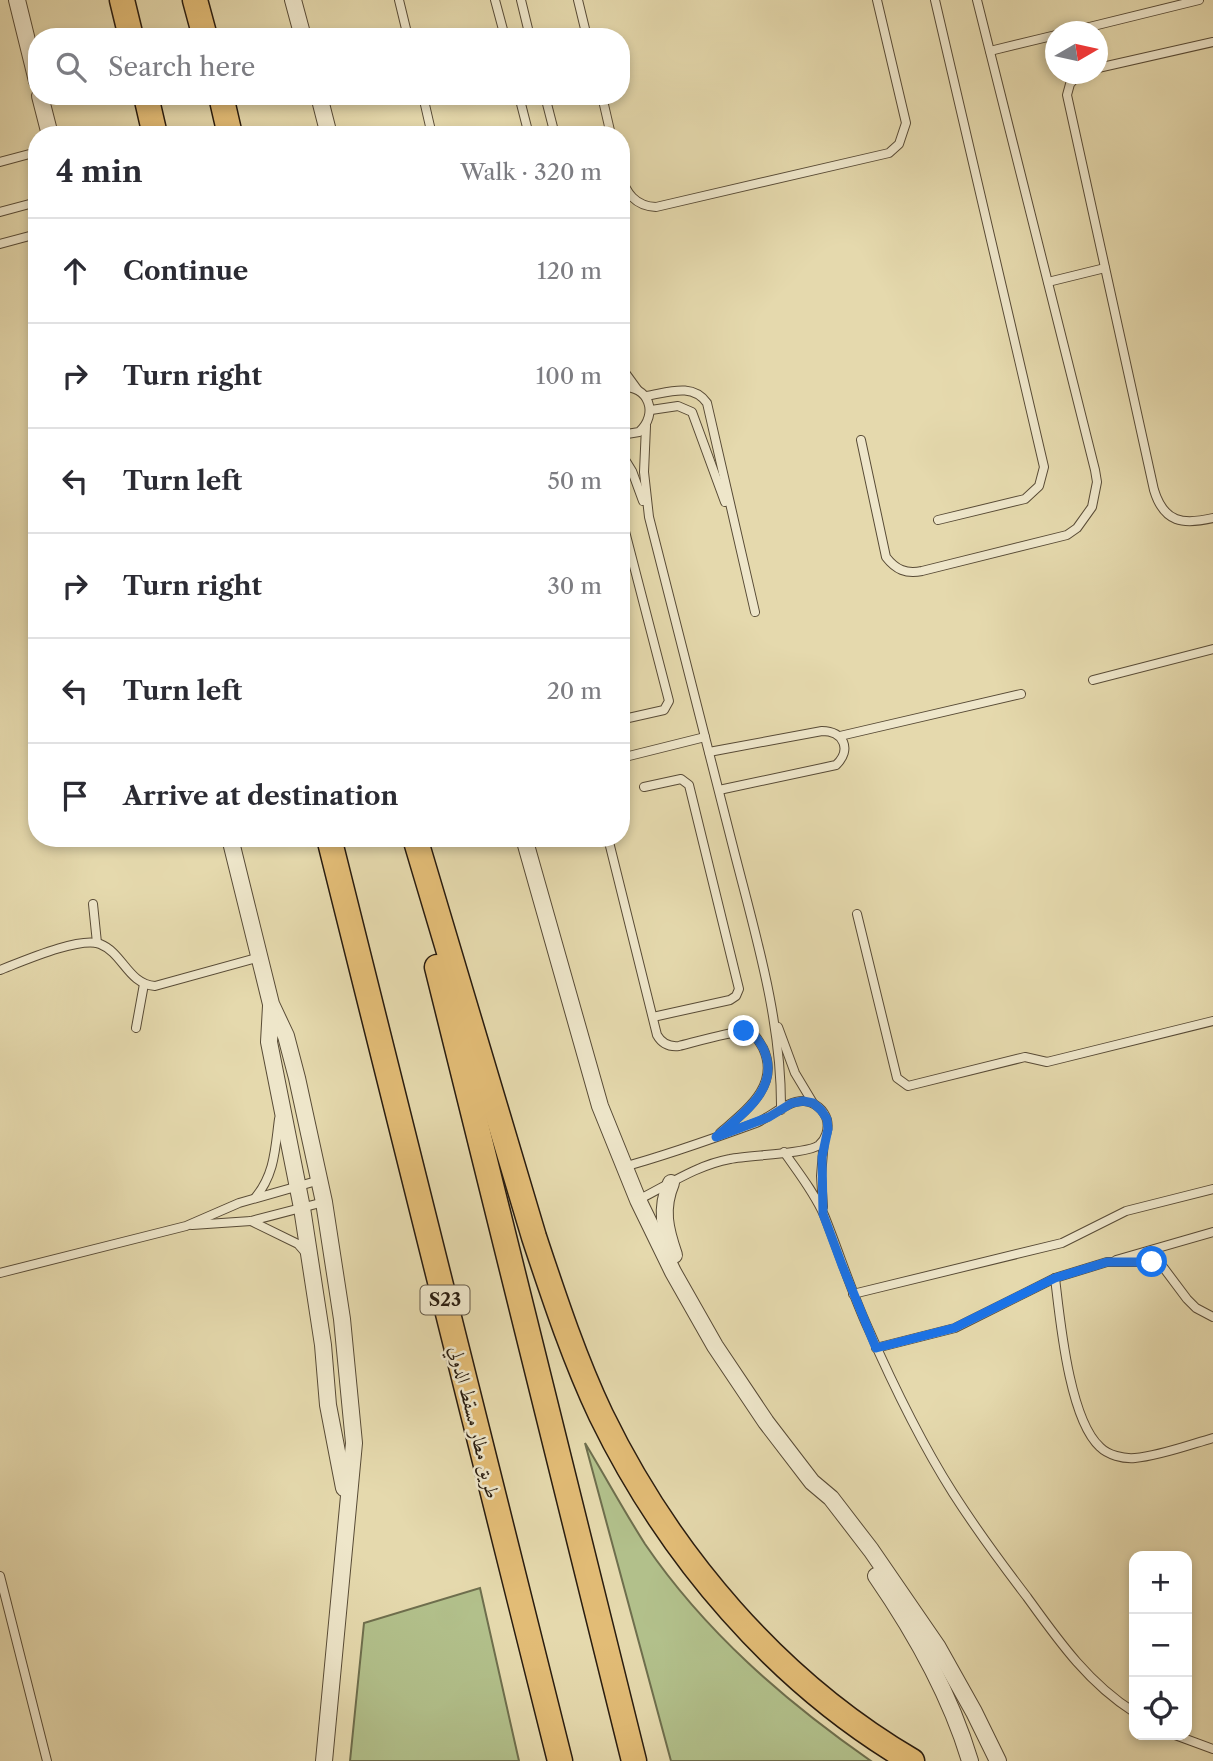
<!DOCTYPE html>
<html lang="en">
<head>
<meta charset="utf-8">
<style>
  body { margin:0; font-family:"Libre Caslon Text",Amiri,serif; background:#f2f2f3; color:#2b2b33 }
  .controls { position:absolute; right:21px; bottom:21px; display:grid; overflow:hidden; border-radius:14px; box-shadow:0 4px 10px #0003 }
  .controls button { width:63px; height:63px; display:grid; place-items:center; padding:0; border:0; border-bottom:2px solid #e1e1e2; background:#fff; color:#2b2b33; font:35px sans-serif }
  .compass { position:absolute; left:1045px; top:21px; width:63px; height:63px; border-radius:50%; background:#fff; box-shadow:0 4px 10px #0003; rotate:81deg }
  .stop { position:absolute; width:21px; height:21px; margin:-16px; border:5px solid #1a73e8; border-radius:50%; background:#fff }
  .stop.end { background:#1a73e8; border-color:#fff; box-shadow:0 2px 7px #0008 }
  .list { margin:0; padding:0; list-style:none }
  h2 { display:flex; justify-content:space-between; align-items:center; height:91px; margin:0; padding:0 28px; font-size:30px }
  h2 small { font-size:23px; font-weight:400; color:#7c7c81 }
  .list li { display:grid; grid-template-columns:46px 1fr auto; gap:21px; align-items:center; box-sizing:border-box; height:105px; padding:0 28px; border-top:2px solid #e1e1e2 }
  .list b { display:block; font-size:26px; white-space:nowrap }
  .list em { font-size:23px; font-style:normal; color:#7c7c81 }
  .icon { flex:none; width:38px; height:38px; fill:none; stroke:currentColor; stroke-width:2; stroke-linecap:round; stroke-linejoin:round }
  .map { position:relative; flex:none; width:1213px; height:1761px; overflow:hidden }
  .search { position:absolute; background:#fff; box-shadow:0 4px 10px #0003; left:28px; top:28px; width:602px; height:77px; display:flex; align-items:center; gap:18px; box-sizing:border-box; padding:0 24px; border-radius:28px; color:#7c7c81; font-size:26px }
  .panel { position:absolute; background:#fff; box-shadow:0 4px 10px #0003; left:28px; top:126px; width:602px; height:721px; border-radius:28px }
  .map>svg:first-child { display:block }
  .green { fill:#b2c08b; stroke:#6e6e4d; stroke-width:2 }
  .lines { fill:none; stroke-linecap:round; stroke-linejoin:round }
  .lane-casing { stroke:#584b36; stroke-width:10 }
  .street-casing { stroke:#584b36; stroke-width:18 }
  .primary-casing { stroke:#291c0f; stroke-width:27 }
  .lane { stroke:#eee6ca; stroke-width:8 }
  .street { stroke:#eee6ca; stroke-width:16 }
  .primary { stroke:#e2bc76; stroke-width:24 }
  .route { stroke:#1a73e8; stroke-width:9 }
  .labels { text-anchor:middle; stroke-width:5; stroke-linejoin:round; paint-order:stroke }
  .shield { fill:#eee6ca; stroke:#645947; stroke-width:2 }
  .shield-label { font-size:18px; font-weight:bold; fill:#291c0f }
  .street-label { font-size:19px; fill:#291c0f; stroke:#eee6ca }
</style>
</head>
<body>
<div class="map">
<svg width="1213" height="1761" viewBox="0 0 1213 1761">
  <rect width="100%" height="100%" fill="#e5d9ad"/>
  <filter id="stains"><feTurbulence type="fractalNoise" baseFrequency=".00286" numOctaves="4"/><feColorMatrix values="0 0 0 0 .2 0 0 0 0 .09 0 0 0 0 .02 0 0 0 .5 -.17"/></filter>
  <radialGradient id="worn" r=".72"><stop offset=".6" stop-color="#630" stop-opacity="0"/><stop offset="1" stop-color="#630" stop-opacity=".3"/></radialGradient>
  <!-- green -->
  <g class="green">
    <path d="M585,1443c20,33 39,68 60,101 60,88 140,157 226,217h-200z"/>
    <polygon points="480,1588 519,1761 350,1761 364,1623"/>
  </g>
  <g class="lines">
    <!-- lane casing -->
    <g class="lane-casing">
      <g id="lane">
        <polyline points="399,0 408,37"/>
        <polyline points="495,0 505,37"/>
        <polyline points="521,0 530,37"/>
        <polyline points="578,0 587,37"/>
        <polyline points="935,0 1044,467 1039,486 1025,499 938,520"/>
        <polyline points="1069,32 1199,0"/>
        <polyline points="990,51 1056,35"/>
        <polyline points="1098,68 1213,42"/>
        <path d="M1079,74l-9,10 -3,11 87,395c10,33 29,35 59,28"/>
        <polyline points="423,96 432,135"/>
        <polyline points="519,96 529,135"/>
        <polyline points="545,96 555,135"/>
        <polyline points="602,96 611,135"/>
        <polyline points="0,162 37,152"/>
        <path d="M621,175c5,18 14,31 35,32l233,-54 10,-9 7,-21 -29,-123"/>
        <polyline points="0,212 37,202"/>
        <polyline points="0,244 37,234"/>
        <polyline points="1048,282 1105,268"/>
        <polyline points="621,367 637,389"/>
        <path d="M621,387c28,-2 38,27 18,45l-18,3"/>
        <path d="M646,396c21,-3 46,-14 61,7l48,209"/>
        <polyline points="651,410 678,406 692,412 725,502"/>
        <path d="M646,426l-2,46 5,45c28,109 55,217 83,326 22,87 50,176 49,267"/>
        <path d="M861,440l25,117c10,13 20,17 36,14l145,-36 10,-7 15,-21 5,-25 -2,-12 -118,-470"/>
        <polyline points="621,453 632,471 643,501"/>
        <polyline points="621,516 669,701 664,710 624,719"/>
        <polyline points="1093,680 1213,649"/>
        <polyline points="840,736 1021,694"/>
        <path d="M709,752l113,-21c22,0 30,19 14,34l-117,25"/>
        <polyline points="621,758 705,737"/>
        <polyline points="644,787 681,779 689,785 739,989 736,996 730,1000 653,1017"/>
        <path d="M608,838l49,197c5,9 12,12 22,11 13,-3 59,-17 70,-14 7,2 10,10 14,16 18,38 -18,63 -43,85"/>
        <polyline points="93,904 97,943"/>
        <polyline points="857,914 897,1078 908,1086 1025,1057 1047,1062 1213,1021"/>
        <path d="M0,970c21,-8 80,-34 100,-26 23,9 28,40 55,42l105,-29"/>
        <polyline points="778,1027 795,1073 813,1103"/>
        <polyline points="136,1028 144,984"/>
        <path d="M784,1152c14,20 30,40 40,63 15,37 27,76 44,113 25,57 52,113 85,165 23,36 48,70 74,104 31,43 61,86 107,115"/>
        <path d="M623,1167c45,-12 89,-28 133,-44 15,-6 32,-23 48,-22 11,1 20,9 23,19 2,9 -1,19 -8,25 -11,9 -70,10 -89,14 -33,6 -62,26 -92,41"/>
        <path d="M255,1198c20,-24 20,-49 24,-79"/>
        <polyline points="823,1207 821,1176 824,1140"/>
        <polyline points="251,1221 298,1244 305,1252"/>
        <polyline points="192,1225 251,1221 324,1202"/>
        <polyline points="1116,1260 1213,1232"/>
        <polyline points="0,1273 186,1226 239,1203 320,1180"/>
        <path d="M1055,1278c5,41 14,141 45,169 8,8 23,12 35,11 24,-2 54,-13 78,-20"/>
        <polyline points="853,1294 1062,1243 1126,1211 1213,1189"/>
        <polyline points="876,1348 955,1328 1055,1278 1107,1262 1152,1262 1163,1267 1187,1299 1196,1308 1213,1317"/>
        <polyline points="0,1576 47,1761"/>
        <polyline points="1175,1735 1213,1749"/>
      </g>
    </g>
    <!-- street casing -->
    <g class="street-casing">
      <g id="street">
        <polyline points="17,0 37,81"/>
        <polyline points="293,0 303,37"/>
        <polyline points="40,96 50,135"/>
        <polyline points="319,96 329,135"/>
        <polyline points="230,838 271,1004 286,1036 297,1078 324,1202 342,1319 354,1443 324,1761"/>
        <polyline points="524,838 600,1106 638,1200 673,1272 715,1346 766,1422 812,1482 831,1498 871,1550 937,1646 974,1712 998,1761"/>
        <polyline points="271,1006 269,1042 302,1208 323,1345 328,1405 344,1488"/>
        <path d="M671,1183c-11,26 -6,46 3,72"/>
        <path d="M876,1576c40,58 74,118 94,185"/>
      </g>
    </g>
    <!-- primary casing -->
    <g class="primary-casing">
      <g id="primary">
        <polyline points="122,0 131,37"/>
        <polyline points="195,0 205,37"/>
        <polyline points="146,96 155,135"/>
        <polyline points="221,96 230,135"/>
        <polyline points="329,838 560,1761"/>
        <path d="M415,838l119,399c20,60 40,121 67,178 68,140 176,267 311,346"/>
        <polyline points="437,967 634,1761"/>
      </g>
    </g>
    <!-- lane -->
    <use href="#lane" class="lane"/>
    <!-- street -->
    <use href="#street" class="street"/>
    <!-- primary -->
    <use href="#primary" class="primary"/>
  </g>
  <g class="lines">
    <!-- route -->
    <path class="route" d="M744,1031c11,3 15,9 20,19 17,39 -23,65 -48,87l53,-20 23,-14 11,-2 10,2 8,7 6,9 1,10 -6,28 1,57 19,51 34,83 78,-20 101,-50 52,-16h45"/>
  </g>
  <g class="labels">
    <!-- shield labels -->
    <rect class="shield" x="420.5" y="1285.5" width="49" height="29" rx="5"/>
    <g class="shield-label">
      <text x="445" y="1306">S23</text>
    </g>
    <!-- street labels -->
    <g class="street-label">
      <text transform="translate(475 1422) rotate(76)" y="7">طريق مطار مسقط الدولي</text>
    </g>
  </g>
  <rect width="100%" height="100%" filter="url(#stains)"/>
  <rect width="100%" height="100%" fill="url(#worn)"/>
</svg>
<div class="controls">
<button>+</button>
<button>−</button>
<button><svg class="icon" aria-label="locate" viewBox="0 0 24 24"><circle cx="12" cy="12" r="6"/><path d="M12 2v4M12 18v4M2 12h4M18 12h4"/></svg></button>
</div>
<svg class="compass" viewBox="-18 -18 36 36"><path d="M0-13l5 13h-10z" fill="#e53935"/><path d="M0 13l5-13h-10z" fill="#7c7c81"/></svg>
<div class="stop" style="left:1152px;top:1262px"></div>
<div class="stop end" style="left:744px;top:1031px"></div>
<div class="search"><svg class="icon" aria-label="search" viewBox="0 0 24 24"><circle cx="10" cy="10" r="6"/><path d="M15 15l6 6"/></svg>Search here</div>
<section class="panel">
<h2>4 min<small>Walk · 320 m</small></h2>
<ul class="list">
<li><svg class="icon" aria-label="ahead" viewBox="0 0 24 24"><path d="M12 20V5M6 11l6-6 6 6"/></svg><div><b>Continue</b></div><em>120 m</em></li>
<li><svg class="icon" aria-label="right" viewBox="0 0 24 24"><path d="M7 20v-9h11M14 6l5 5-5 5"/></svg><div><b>Turn right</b></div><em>100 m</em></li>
<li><svg class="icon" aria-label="left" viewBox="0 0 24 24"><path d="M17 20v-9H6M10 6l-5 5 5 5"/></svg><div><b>Turn left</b></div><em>50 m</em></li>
<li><svg class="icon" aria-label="right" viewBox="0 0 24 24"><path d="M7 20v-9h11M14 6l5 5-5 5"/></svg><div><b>Turn right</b></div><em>30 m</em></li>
<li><svg class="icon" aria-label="left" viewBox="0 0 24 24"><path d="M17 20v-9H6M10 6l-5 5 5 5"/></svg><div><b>Turn left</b></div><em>20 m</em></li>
<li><svg class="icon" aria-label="arrive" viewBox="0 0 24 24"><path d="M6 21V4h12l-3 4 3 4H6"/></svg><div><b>Arrive at destination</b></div></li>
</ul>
</section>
</div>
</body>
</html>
